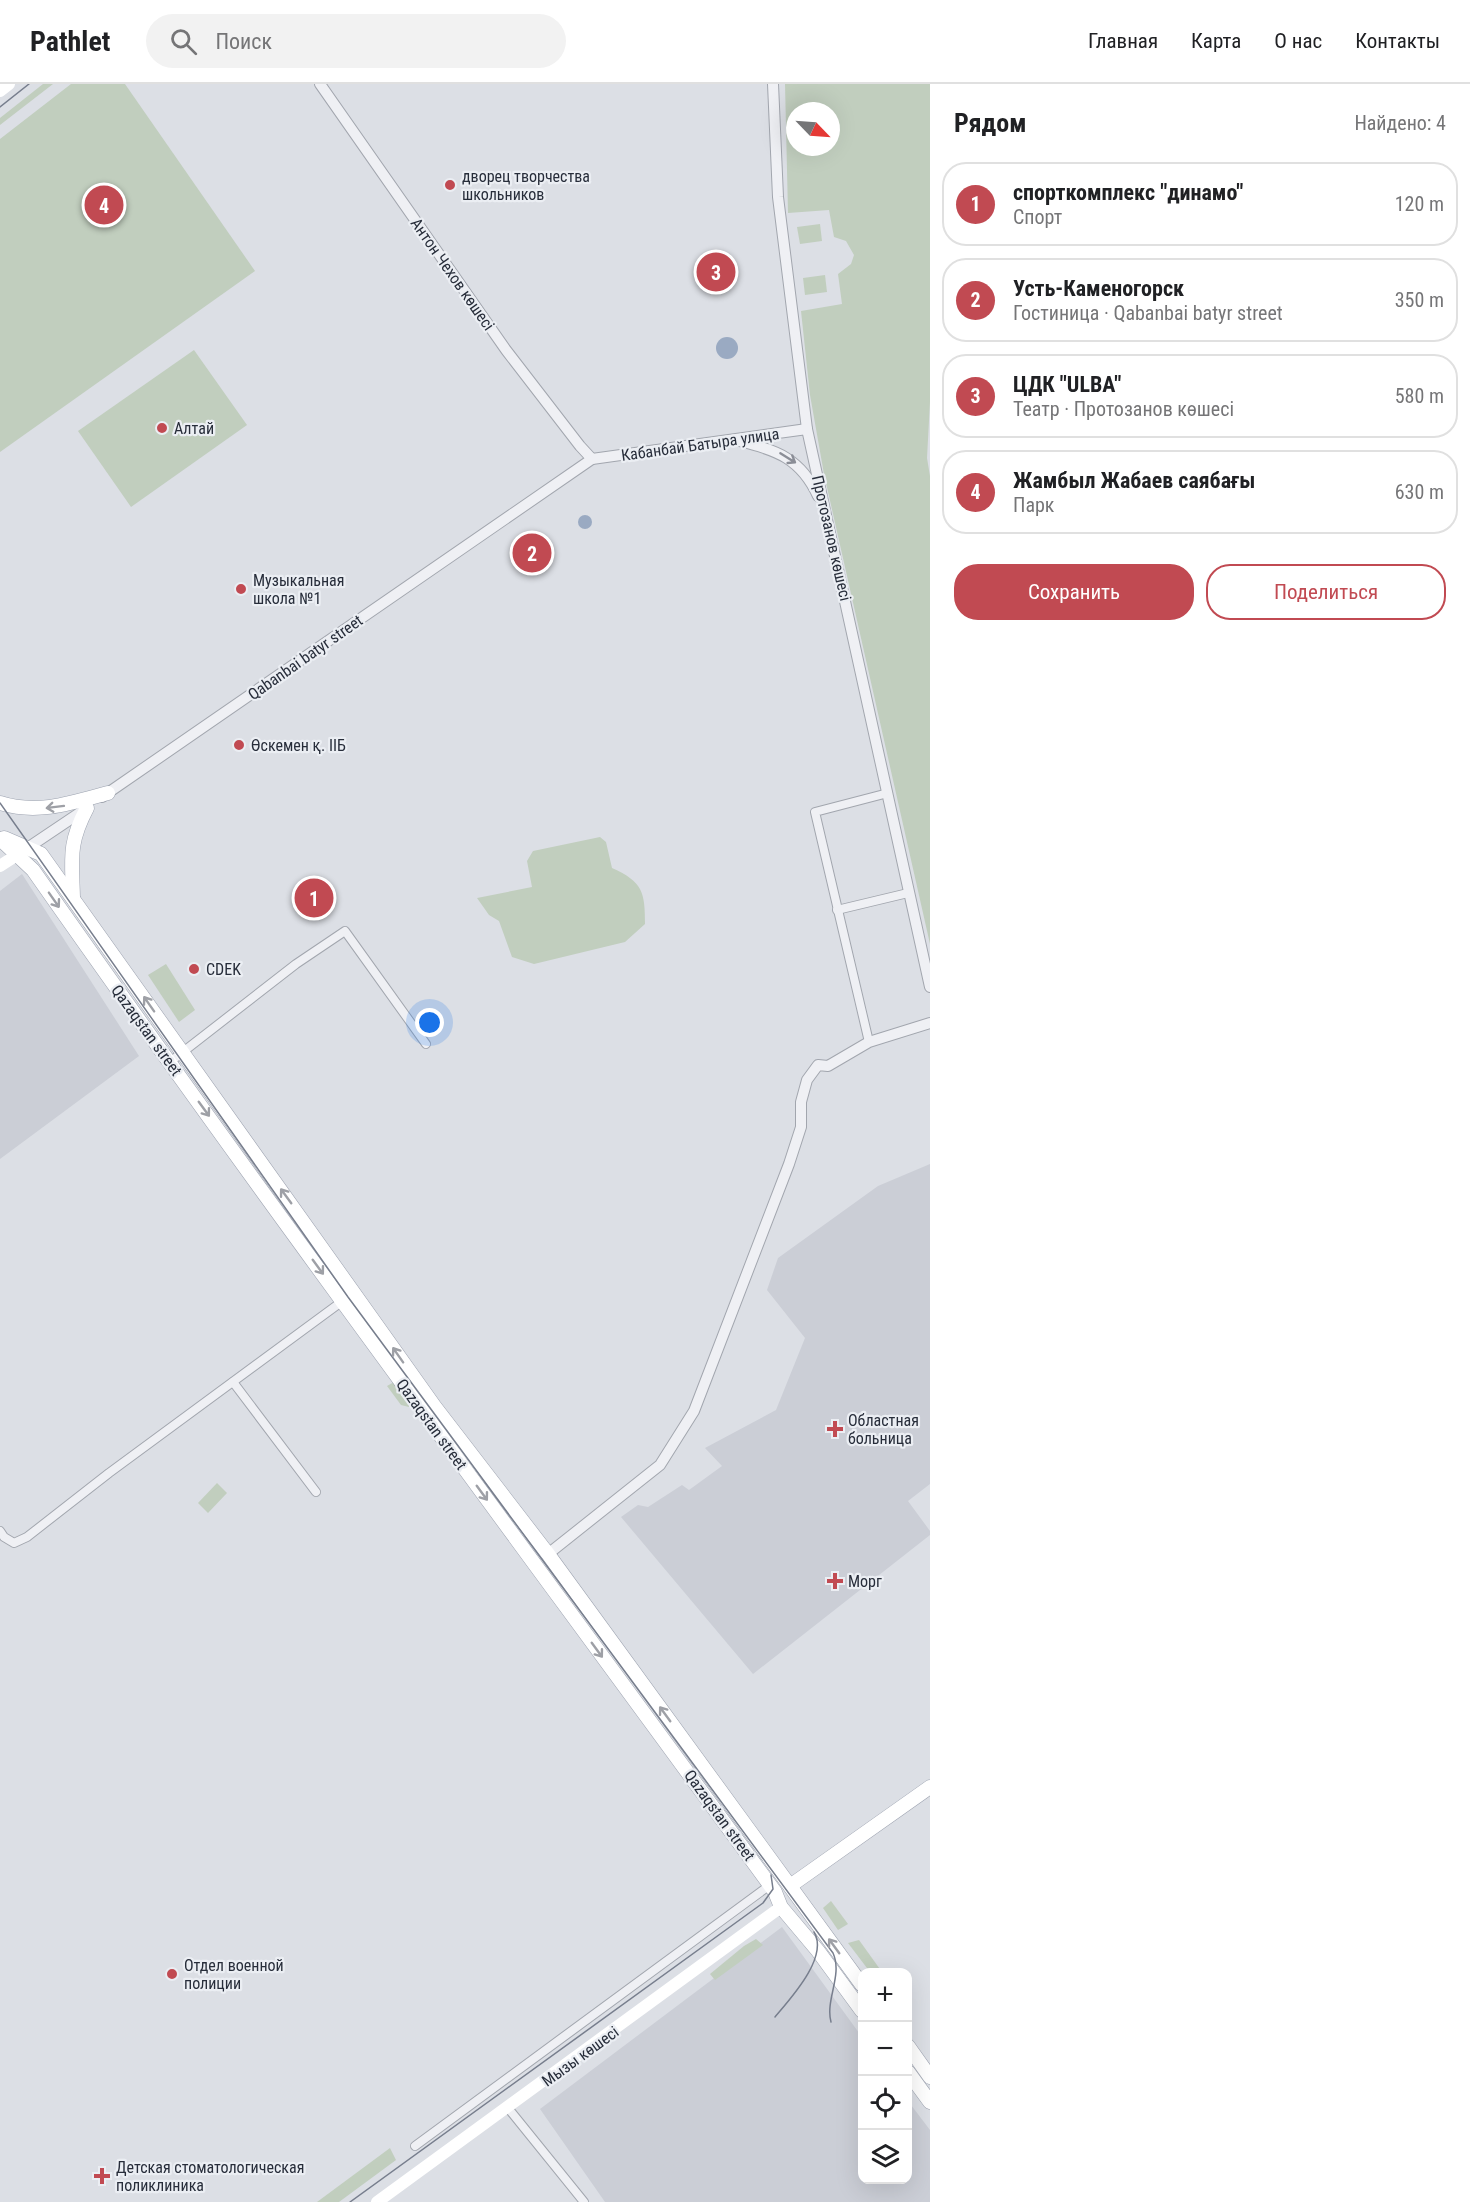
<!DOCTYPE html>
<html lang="ru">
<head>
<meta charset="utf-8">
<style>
  body { margin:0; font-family:"Roboto Condensed",sans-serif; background:#f2f2f2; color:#202124 }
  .controls { position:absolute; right:18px; bottom:18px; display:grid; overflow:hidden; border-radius:12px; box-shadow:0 6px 24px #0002 }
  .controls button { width:54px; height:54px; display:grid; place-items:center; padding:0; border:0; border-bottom:2px solid #e0e0e0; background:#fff; color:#202124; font:30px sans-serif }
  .compass { position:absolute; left:786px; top:18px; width:54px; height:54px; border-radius:50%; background:#fff; box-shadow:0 6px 24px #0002; rotate:115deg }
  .you { position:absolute; left:430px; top:939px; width:21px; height:21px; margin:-15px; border:4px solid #fff; border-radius:50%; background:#1a73e8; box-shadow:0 0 0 9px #1a73e833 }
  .badge { display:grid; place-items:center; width:39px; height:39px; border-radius:50%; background:#c14a52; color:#fff; font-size:20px; font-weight:700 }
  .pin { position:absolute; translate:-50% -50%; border:3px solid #fff; box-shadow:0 2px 6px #0006 }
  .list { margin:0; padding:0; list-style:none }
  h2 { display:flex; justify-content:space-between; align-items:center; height:78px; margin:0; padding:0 24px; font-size:26px }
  h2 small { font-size:20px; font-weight:400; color:#757577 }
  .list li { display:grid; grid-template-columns:39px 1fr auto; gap:18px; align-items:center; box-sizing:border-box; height:84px; margin:0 12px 12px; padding:0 12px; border:2px solid #e0e0e0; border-radius:24px }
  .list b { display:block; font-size:22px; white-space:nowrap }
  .list p { margin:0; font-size:20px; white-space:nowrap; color:#757577 }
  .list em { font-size:20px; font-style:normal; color:#757577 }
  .actions { display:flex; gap:12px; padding:18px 24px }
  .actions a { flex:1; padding:14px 0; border:2px solid #c14a52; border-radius:24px; text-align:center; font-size:21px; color:#c14a52 }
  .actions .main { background:#c14a52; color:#fff }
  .icon { flex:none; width:33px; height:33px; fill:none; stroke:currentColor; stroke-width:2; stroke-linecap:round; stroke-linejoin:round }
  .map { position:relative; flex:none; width:930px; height:2118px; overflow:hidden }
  header { display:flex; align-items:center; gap:36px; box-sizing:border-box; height:84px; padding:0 30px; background:#fff; border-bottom:2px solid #e0e0e0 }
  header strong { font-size:28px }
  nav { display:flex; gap:33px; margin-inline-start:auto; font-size:21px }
  .search { width:420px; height:54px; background:#f2f2f2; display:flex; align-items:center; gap:15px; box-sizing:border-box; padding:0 21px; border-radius:33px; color:#757577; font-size:22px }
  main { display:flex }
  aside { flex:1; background:#fff }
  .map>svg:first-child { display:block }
  .built { fill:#cbced6 }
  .green { fill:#c1cebe; fill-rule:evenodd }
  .water { fill:#9aaac2 }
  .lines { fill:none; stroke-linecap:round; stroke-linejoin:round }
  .minor-casing { stroke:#a2a6ae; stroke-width:10 }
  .tertiary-casing { stroke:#a2a6ae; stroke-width:12 }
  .primary-casing { stroke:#9da3b0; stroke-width:15 }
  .minor { stroke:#eff0f4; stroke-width:8 }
  .tertiary { stroke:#eff0f4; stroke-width:10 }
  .secondary { stroke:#fff; stroke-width:12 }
  .primary { stroke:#fff; stroke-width:14 }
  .tram { stroke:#777e8d; stroke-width:1.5 }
  .oneway { stroke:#8b8e97 }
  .oneway2 { stroke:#9ea0a6 }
  .poi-dot { fill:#c14a52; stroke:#ebeef3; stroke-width:2 }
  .labels { text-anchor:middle; stroke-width:4.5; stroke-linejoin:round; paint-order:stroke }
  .poi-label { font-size:16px; fill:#272d3a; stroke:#ebeef3; text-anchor:start }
  .street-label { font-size:16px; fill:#272d3a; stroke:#ebeef3 }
</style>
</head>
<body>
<header>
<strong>Pathlet</strong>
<div class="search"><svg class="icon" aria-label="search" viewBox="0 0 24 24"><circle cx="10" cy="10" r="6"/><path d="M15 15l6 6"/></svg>Поиск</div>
<nav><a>Главная</a><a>Карта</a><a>О нас</a><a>Контакты</a></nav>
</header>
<main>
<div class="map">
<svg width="930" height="2118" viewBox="0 0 930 2118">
  <rect width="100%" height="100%" fill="#dcdfe5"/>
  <!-- built -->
  <g class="built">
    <polygon points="22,790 139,972 0,1075 0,807"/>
    <polygon points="930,1080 930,1400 908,1417 930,1447 930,1451 753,1590 621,1433 638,1421 648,1423 682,1401 689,1406 722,1382 705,1364 776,1326 805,1254 767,1206 778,1174 878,1102"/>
    <polygon points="782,1843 862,1953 862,2096 908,2096 908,2017 930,2046 930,2118 605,2118 540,2025"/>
  </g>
  <!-- green -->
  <g class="green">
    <polygon points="43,0 53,0 0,41 0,34"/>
    <polygon points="71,0 125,0 255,187 0,368 0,55"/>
    <path d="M785,0h145v318l-3,56 3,18v468l-106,-470 -14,-79 -9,-84 41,-7 -4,-30 13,-10 3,-9 -8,-14 -12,-4 -5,-27 -41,3zM795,27h36v36h-36z"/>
    <polygon points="820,140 822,157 800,160 797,143"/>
    <polygon points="825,191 827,208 805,211 803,194"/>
    <polygon points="194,266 247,341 131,423 78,347"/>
    <path d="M600,753l6,5 6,26c31,14 33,24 33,56l-20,18 -91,22 -22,-7 -13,-36 -10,-6 -12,-17 55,-11 -5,-26 6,-10z"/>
    <polygon points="166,880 195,926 179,938 148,891"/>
    <polygon points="394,1298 413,1324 401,1321 387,1302"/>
    <polygon points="217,1399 227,1409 208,1429 198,1419"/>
    <polygon points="831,1817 848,1840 838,1846 823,1824"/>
    <polygon points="756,1855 763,1861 715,1896 710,1890 744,1862"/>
    <polygon points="859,1856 882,1888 870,1888 848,1859"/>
    <polygon points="390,2064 396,2076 339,2118 317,2118"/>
  </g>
  <!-- water -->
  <g class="water">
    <circle cx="727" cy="264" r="11"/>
    <circle cx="585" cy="438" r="7"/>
  </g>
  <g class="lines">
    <!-- minor casing -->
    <g class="minor-casing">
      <g id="minor">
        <polyline points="837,826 908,809"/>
        <polyline points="869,958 815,728 888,709"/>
        <polyline points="170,978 296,880 345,847 426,960"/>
        <polyline points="233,1298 316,1408"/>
        <polyline points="0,1447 4,1453 14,1459 27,1453 109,1389 344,1216"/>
        <polyline points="508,2024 584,2118"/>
        <polyline points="415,2062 770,1801"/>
      </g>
    </g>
    <!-- tertiary casing -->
    <g class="tertiary-casing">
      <g id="tertiary">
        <polyline points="320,0 506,266 580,362 592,375"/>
        <polyline points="773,0 778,113 807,345 930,903"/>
        <path d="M739,357c38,9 62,18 79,55"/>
        <polyline points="102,713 592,375 807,345"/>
        <polyline points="23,767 87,724"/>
        <polyline points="548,1470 660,1381 694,1327 789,1080 801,1043 801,1018 807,996 818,981 828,982 869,958 930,939"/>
      </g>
    </g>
    <!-- primary casing -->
    <g class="primary-casing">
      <g id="primary">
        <path d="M0,719c37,12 72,0 108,-10"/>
        <polyline points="4,754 41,770 435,1323 548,1470 862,1901"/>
        <path d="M0,755l33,31c242,345 494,682 742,1022l6,15 37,44 44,60"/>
        <path d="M73,814c-1,-40 -5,-54 14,-90"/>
        <polyline points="790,1802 930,1703"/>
        <polyline points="908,1962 930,1993"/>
        <polyline points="908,1988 930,2018"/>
      </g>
    </g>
    <!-- minor -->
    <use href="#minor" class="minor"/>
    <!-- tertiary -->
    <use href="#tertiary" class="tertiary"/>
    <!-- secondary -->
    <g class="secondary">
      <polyline points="0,7 9,0"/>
      <polyline points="0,782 17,771"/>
      <polyline points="377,2118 781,1823"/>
    </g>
    <!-- primary -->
    <use href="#primary" class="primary"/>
    <!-- tram -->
    <g class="tram">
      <polyline points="0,23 29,0"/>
      <path d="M0,719l348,494 485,656c10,22 -8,47 -2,69"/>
      <path d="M775,1933c16,-19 54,-60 39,-85"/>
      <polyline points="350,2118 763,1819 773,1805 771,1791"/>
    </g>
  </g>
  <!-- one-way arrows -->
  <defs><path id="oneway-shaft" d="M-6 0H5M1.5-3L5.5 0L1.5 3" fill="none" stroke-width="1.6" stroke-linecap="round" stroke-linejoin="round" transform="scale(1.5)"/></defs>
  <use class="oneway" href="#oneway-shaft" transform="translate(788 374) rotate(32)"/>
  <g class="oneway2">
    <use href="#oneway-shaft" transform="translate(55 723) rotate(173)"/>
    <use href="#oneway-shaft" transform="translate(54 816) rotate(55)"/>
    <use href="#oneway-shaft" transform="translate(149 920) rotate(-125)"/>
    <use href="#oneway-shaft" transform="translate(204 1025) rotate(54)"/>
    <use href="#oneway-shaft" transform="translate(286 1112) rotate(-126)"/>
    <use href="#oneway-shaft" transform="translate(318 1183) rotate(54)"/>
    <use href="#oneway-shaft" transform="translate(398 1271) rotate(-125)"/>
    <use href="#oneway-shaft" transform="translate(482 1409) rotate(54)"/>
    <use href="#oneway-shaft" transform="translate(597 1566) rotate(54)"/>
    <use href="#oneway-shaft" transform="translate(665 1630) rotate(-126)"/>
    <use href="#oneway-shaft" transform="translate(834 1862) rotate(-126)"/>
  </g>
  <!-- markers -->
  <g class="poi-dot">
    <circle cx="450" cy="101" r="6"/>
    <circle cx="162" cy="344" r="6"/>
    <circle cx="241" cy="505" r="6"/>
    <circle cx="239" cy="661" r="6"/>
    <circle cx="194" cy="885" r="6"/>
    <path d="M832 1336h6v6h6v6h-6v6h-6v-6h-6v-6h6z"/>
    <path d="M832 1488h6v6h6v6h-6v6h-6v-6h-6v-6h6z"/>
    <circle cx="172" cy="1890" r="6"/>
    <path d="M99 2083h6v6h6v6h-6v6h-6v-6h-6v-6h6z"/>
  </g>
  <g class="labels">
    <!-- poi labels -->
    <g class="poi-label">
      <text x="462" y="98">дворец творчества<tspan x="462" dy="18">школьников</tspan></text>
      <text x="174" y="350">Алтай</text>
      <text x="253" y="502">Музыкальная<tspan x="253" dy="18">школа №1</tspan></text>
      <text x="251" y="667">Өскемен қ. ІІБ</text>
      <text x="206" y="891">CDEK</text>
      <text x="848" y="1342">Областная<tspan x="848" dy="18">больница</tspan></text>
      <text x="848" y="1503">Морг</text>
      <text x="184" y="1887">Отдел военной<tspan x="184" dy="18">полиции</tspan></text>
      <text x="116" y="2089">Детская стоматологическая<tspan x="116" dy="18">поликлиника</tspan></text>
    </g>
    <!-- street labels -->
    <g class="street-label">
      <text transform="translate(453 190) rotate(55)" y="6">Антон Чехов көшесі</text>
      <text transform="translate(700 360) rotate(-8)" y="6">Кабанбай Батыра улица</text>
      <text transform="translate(832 454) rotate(77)" y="6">Протозанов көшесі</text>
      <text transform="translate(305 573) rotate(-35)" y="6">Qabanbai batyr street</text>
      <text transform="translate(147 946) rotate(54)" y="6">Qazaqstan street</text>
      <text transform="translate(432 1340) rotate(54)" y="6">Qazaqstan street</text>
      <text transform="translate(720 1731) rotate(54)" y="6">Qazaqstan street</text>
      <text transform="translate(580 1972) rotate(-36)" y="6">Мызы көшесі</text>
    </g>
  </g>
</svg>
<div class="controls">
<button>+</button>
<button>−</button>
<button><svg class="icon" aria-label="locate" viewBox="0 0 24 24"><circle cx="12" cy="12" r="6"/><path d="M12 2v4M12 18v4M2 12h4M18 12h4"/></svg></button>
<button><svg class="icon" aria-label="layers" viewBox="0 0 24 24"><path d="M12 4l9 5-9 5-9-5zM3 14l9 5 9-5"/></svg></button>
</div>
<svg class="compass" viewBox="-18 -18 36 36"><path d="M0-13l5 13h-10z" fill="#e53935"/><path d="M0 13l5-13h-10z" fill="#757577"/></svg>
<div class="you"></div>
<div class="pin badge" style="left:314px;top:814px">1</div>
<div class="pin badge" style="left:532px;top:469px">2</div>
<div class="pin badge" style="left:716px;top:188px">3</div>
<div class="pin badge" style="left:104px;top:121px">4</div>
</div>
<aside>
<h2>Рядом<small>Найдено: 4</small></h2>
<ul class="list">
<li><span class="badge">1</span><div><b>спорткомплекс &quot;динамо&quot;</b><p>Спорт</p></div><em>120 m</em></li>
<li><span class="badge">2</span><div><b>Усть-Каменогорск</b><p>Гостиница · Qabanbai batyr street</p></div><em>350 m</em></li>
<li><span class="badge">3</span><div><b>ЦДК &quot;ULBA&quot;</b><p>Театр · Протозанов көшесі</p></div><em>580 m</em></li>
<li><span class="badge">4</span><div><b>Жамбыл Жабаев саябағы</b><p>Парк</p></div><em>630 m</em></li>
</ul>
<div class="actions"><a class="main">Сохранить</a><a>Поделиться</a></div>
</aside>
</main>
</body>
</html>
